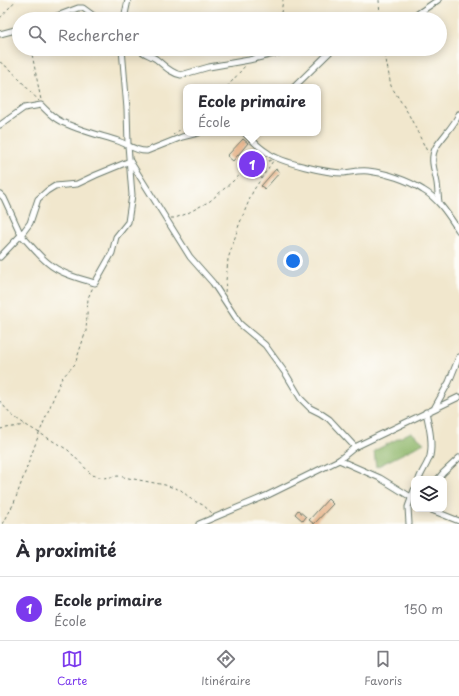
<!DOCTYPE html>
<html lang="fr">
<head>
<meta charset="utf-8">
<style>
  body { margin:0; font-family:"Playpen Sans",sans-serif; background:#f7f7f7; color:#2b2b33 }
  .controls { position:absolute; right:12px; bottom:12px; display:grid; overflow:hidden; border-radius:8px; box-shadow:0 2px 10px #0003 }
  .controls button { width:36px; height:36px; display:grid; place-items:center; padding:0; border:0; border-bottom:1px solid #e1e1e2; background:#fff; color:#2b2b33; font:20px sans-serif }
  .you { position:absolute; left:293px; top:261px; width:14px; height:14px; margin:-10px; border:3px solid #fff; border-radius:50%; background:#1a73e8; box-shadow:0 0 0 6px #1a73e833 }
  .badge { display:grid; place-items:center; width:26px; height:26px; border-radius:50%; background:#7c3aed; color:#fff; font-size:13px; font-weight:700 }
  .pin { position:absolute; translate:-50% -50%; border:2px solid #fff; box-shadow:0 1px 4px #0006 }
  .popup { position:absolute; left:183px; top:84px; width:138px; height:52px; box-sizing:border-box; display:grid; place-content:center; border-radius:8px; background:#fff; filter:drop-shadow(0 1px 3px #0005); font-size:13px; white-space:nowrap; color:#7c7c81 }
  .popup b { font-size:15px; color:#2b2b33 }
  .popup::after { content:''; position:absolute; left:50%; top:100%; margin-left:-8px; border:8px solid transparent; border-top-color:#fff }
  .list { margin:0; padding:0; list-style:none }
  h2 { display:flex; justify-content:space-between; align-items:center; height:52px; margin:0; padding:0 16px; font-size:17px }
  h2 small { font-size:13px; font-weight:400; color:#7c7c81 }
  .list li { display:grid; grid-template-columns:26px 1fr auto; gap:12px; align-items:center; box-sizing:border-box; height:64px; padding:0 16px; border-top:1px solid #e1e1e2 }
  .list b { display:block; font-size:15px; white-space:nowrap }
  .list p { margin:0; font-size:13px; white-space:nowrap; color:#7c7c81 }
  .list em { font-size:13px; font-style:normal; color:#7c7c81 }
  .icon { flex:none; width:22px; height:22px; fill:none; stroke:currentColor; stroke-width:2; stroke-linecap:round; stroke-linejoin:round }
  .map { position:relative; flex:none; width:459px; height:524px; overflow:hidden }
  .search { position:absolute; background:#fff; box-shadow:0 2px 10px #0003; left:12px; right:12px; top:12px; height:44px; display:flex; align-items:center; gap:10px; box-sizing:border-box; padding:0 14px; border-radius:22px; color:#7c7c81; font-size:15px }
  .sheet { height:116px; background:#fff }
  nav { display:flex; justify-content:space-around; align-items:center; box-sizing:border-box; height:56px; border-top:1px solid #e1e1e2; background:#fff; font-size:11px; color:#7c7c81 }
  nav a { display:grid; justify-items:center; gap:2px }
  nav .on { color:#7c3aed }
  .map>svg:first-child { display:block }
  .forest { fill:#90b76c; stroke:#587a50 }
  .building { fill:#e7b790 }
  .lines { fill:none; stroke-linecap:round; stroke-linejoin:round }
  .minor-casing { stroke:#68786a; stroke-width:7 }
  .path { stroke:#68786a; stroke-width:1; stroke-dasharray:3 3; stroke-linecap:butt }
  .minor { stroke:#fff; stroke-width:5 }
</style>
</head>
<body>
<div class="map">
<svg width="459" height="524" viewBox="0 0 459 524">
  <rect width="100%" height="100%" fill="#fdfcf7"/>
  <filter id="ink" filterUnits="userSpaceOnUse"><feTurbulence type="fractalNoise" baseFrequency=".025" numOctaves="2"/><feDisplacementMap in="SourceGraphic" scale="8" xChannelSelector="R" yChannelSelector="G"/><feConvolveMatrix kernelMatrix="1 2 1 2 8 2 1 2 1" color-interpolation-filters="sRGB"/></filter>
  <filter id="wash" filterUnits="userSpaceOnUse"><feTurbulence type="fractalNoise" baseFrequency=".012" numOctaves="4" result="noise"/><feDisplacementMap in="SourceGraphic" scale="16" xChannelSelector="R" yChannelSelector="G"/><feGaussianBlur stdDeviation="0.9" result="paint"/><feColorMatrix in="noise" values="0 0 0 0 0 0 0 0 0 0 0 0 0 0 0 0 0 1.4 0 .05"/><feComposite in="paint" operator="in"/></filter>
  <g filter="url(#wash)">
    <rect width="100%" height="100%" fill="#f1e7cd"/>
    <!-- forest -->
    <polygon class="forest" points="411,432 424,443 376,467 374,451"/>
    <g id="blocks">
      <!-- building -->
      <g class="building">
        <polygon points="243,139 248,143 233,161 227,156"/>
        <polygon points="276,169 280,172 265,189 261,186"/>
        <polygon points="328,499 333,504 314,524 309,520"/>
        <polygon points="298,510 306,517 303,521 295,514"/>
      </g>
    </g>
  </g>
  <g filter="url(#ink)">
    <use href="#blocks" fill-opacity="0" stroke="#68786a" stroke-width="1"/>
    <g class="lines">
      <!-- minor casing -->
      <g class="minor-casing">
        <g id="minor">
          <polyline points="49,19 78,8 83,8 98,19"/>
          <polyline points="124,19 128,0"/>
          <polyline points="385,19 395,16 413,17 438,0"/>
          <polyline points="0,34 19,29"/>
          <path d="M139,49c5,5 11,6 17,10 8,6 14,14 25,16l28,-8 40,-7 37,-9 22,-2"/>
          <polyline points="294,87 333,49"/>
          <path d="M0,125l24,-17 17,-3c6,6 11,12 19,16 18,9 39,14 58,20 9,3 19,11 29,10l35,-14 16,-4"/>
          <path d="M245,133c7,7 14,15 23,20 14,10 59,20 76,20 8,-1 16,-3 24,-2 18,2 40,9 55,19 16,9 26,26 36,41"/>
          <polyline points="130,161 190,257 213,283 240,324 265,345 286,374 301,399 310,408 320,413 329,419 355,447"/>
          <polyline points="0,194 4,198 21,235 30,223 38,199 47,191 55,186 77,184 96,175 130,161"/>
          <path d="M439,202c-1,-6 -1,-12 -2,-19 -2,-12 -8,-24 -1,-36 7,-11 18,-21 23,-33"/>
          <path d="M0,257l21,-22c9,9 17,20 27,28 13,11 30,15 47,20l17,-30 4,-16 12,-15 4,-27 -4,-50 -1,-36 -5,-60"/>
          <polyline points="435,407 449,382 459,357"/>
          <polyline points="339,460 380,478 414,499"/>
          <path d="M419,479c3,-8 8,-14 11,-23 3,-14 -1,-30 -4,-44"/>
          <polyline points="438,479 443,473 459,458"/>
          <polyline points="429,509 459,521"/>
          <polyline points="199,524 268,495 339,460 355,447 459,397"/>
          <polyline points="409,524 408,507 414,490"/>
        </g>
      </g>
      <!-- path -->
      <g class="path">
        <polyline points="379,0 380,16"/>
        <polyline points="0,18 16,0"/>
        <polyline points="280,19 283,0"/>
        <polyline points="31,49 41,100"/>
        <polyline points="384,49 391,86 408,113 428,153"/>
        <polyline points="0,62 11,70 39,101"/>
        <polyline points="227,87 245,66"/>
        <polyline points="173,135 186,125"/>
        <polyline points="171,218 175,218 186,214 210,201 240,175 271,160"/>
        <polyline points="225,292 228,259 239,225 253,191 273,161"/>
        <polyline points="0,401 10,414 26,425 68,450 92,475 103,478 118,476 165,485 181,490 192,500 203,505 212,513"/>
        <polyline points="0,429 25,425"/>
        <polyline points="3,524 14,503 39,434 57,389 62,378 75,364 86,331 88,298 93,287"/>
      </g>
      <!-- minor -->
      <use href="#minor" class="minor"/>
    </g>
  </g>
</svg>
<div class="controls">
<button><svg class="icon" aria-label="layers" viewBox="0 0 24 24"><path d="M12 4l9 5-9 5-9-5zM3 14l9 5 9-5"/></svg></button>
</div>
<div class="you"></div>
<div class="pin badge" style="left:252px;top:164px">1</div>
<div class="popup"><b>Ecole primaire</b>École</div>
<div class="search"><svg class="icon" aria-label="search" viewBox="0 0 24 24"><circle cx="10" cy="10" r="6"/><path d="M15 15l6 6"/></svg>Rechercher</div>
</div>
<section class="sheet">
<h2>À proximité<small></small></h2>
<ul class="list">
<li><span class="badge">1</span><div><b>Ecole primaire</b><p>École</p></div><em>150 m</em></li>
</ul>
</section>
<nav>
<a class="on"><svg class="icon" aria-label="map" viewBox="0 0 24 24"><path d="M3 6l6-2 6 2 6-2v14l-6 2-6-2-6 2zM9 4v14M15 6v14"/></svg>Carte</a>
<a><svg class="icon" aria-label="directions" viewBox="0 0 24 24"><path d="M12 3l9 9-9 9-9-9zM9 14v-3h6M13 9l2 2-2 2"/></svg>Itinéraire</a>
<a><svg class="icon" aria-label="saved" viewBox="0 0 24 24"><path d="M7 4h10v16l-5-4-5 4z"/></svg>Favoris</a>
</nav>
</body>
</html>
